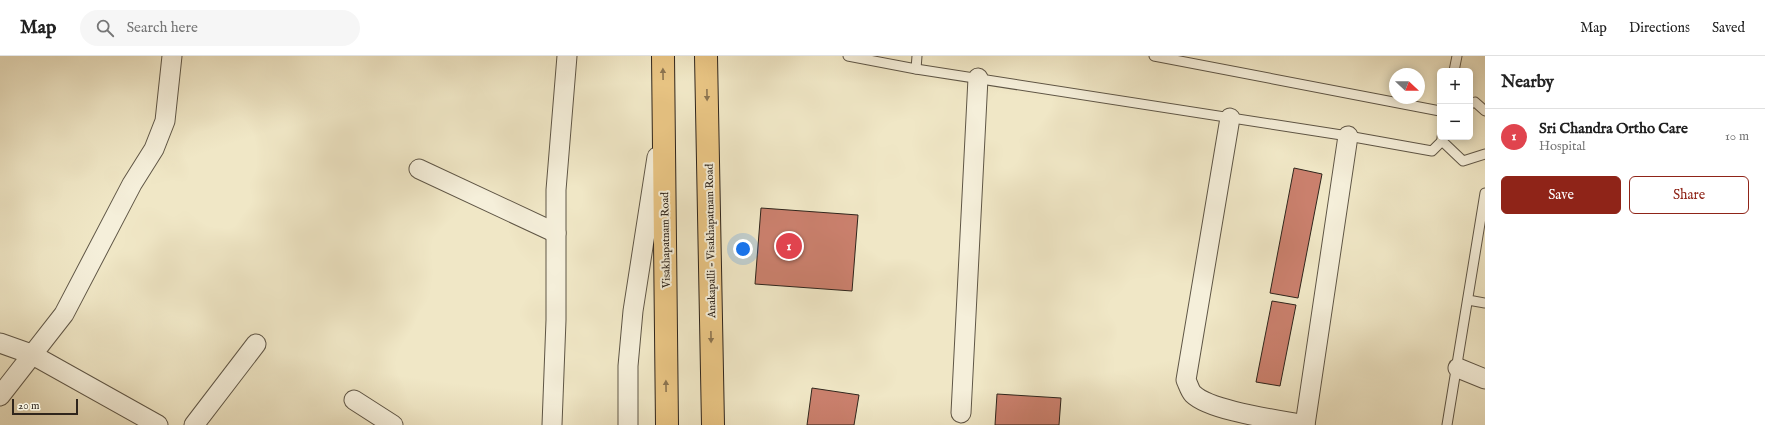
<!DOCTYPE html>
<html lang="en">
<head>
<meta charset="utf-8">
<style>
  body { margin:0; font-family:"IM FELL English",serif; background:#f6f6f6; color:#222 }
  .controls { position:absolute; right:12px; top:12px; display:grid; overflow:hidden; border-radius:6px; box-shadow:0 2px 10px #0003 }
  .controls button { width:36px; height:36px; display:grid; place-items:center; padding:0; border:0; border-bottom:1px solid #e0e0e0; background:#fff; color:#222; font:20px sans-serif }
  .compass { position:absolute; left:1389px; top:12px; width:36px; height:36px; border-radius:50%; background:#fff; box-shadow:0 2px 10px #0003; rotate:112deg }
  .scale { position:absolute; left:12px; bottom:10px; width:66px; box-sizing:border-box; padding-left:4px; border:2px solid #2f251c; border-top:0; font-size:11px; line-height:14px; white-space:nowrap; color:#2f251c; -webkit-text-stroke:3px #f5efda; paint-order:stroke }
  .you { position:absolute; left:743px; top:193px; width:14px; height:14px; margin:-10px; border:3px solid #fff; border-radius:50%; background:#1a73e8; box-shadow:0 0 0 6px #1a73e833 }
  .badge { display:grid; place-items:center; width:26px; height:26px; border-radius:50%; background:#8f2418; color:#fff; font-size:13px; font-weight:700 }
  .pin { position:absolute; translate:-50% -50%; border:2px solid #fff; box-shadow:0 1px 4px #0006 }
  .list { margin:0; padding:0; list-style:none }
  h2 { display:flex; justify-content:space-between; align-items:center; height:52px; margin:0; padding:0 16px; font-size:17px }
  h2 small { font-size:13px; font-weight:400; color:#767676 }
  .list li { display:grid; grid-template-columns:26px 1fr auto; gap:12px; align-items:center; box-sizing:border-box; height:56px; padding:0 16px; border-top:1px solid #e0e0e0 }
  .list b { display:block; font-size:15px; white-space:nowrap }
  .list p { margin:0; font-size:13px; white-space:nowrap; color:#767676 }
  .list em { font-size:13px; font-style:normal; color:#767676 }
  .actions { display:flex; gap:8px; padding:12px 16px }
  .actions a { flex:1; padding:9px 0; border:1px solid #8f2418; border-radius:6px; text-align:center; font-size:14px; color:#8f2418 }
  .actions .main { background:#8f2418; color:#fff }
  .icon { flex:none; width:22px; height:22px; fill:none; stroke:currentColor; stroke-width:2; stroke-linecap:round; stroke-linejoin:round }
  .map { position:relative; flex:none; width:1485px; height:369px; overflow:hidden }
  header { display:flex; align-items:center; gap:24px; box-sizing:border-box; height:56px; padding:0 20px; background:#fff; border-bottom:1px solid #e0e0e0 }
  header strong { font-size:19px }
  nav { display:flex; gap:22px; margin-inline-start:auto; font-size:14px }
  .search { width:280px; height:36px; background:#f6f6f6; display:flex; align-items:center; gap:10px; box-sizing:border-box; padding:0 14px; border-radius:22px; color:#767676; font-size:15px }
  main { display:flex }
  aside { flex:1; background:#fff }
  .map>svg:first-child { display:block }
  .building { fill:#ca806d; stroke:#2f251c }
  .lines { fill:none; stroke-linecap:round; stroke-linejoin:round }
  .lane-casing { stroke:#5f5646; stroke-width:11 }
  .street-casing { stroke:#5f5646; stroke-width:21 }
  .primary-casing { stroke:#2f251c; stroke-width:24 }
  .lane { stroke:#f5efda; stroke-width:9 }
  .street { stroke:#f5efda; stroke-width:19 }
  .primary { stroke:#e8c483; stroke-width:22 }
  .oneway { fill:#8c7450 }
  .labels { text-anchor:middle; stroke-width:4; stroke-linejoin:round; paint-order:stroke }
  .street-label { font-size:11px; fill:#2f251c; stroke:#f5efda }
</style>
</head>
<body>
<header>
<strong>Map</strong>
<div class="search"><svg class="icon" aria-label="search" viewBox="0 0 24 24"><circle cx="10" cy="10" r="6"/><path d="M15 15l6 6"/></svg>Search here</div>
<nav><a>Map</a><a>Directions</a><a>Saved</a></nav>
</header>
<main>
<div class="map">
<svg width="1485" height="369" viewBox="0 0 1485 369">
  <rect width="100%" height="100%" fill="#f0e7c6"/>
  <filter id="stains"><feTurbulence type="fractalNoise" baseFrequency=".005" numOctaves="4"/><feColorMatrix values="0 0 0 0 .2 0 0 0 0 .09 0 0 0 0 .02 0 0 0 .5 -.17"/></filter>
  <radialGradient id="worn" r=".72"><stop offset=".6" stop-color="#630" stop-opacity="0"/><stop offset="1" stop-color="#630" stop-opacity=".3"/></radialGradient>
  <!-- building -->
  <g class="building">
    <polygon points="1294,112 1322,118 1298,242 1270,237"/>
    <polygon points="761,152 858,159 852,235 755,228"/>
    <polygon points="1272,245 1296,249 1280,330 1256,326"/>
    <polygon points="812,332 859,339 854,369 807,369"/>
    <polygon points="997,338 1061,342 1059,369 995,369"/>
  </g>
  <g class="lines">
    <!-- lane casing -->
    <g class="lane-casing">
      <g id="lane">
        <polyline points="848,0 916,13 1348,80 1432,95 1442,85"/>
        <polyline points="1154,0 1440,55"/>
        <polyline points="916,13 917,0"/>
        <polyline points="1454,15 1457,0"/>
        <polyline points="1470,48 1475,46 1485,55"/>
        <polyline points="1442,81 1442,85 1463,105 1485,98"/>
        <polyline points="1468,244 1485,247"/>
        <polyline points="1447,369 1485,137"/>
      </g>
    </g>
    <!-- street casing -->
    <g class="street-casing">
      <g id="street">
        <path d="M1230,62l-44,262c2,4 4,11 7,14 17,17 87,26 112,31"/>
        <polyline points="419,113 556,177"/>
        <polyline points="0,287 31,298 158,369"/>
        <polyline points="1458,312 1485,323"/>
        <polyline points="0,340 64,258 132,128 154,93 165,65 172,0"/>
        <polyline points="354,344 393,369"/>
        <polyline points="961,357 978,22"/>
        <polyline points="194,369 256,288"/>
        <polyline points="552,369 556,264 556,134 567,0"/>
        <polyline points="628,369 628,310 633,255 657,101"/>
        <polyline points="1305,369 1348,80"/>
      </g>
    </g>
    <!-- primary casing -->
    <g class="primary-casing">
      <g id="primary">
        <polyline points="663,0 667,369"/>
        <polyline points="706,0 713,369"/>
      </g>
    </g>
    <!-- lane -->
    <use href="#lane" class="lane"/>
    <!-- street -->
    <use href="#street" class="street"/>
    <!-- primary -->
    <use href="#primary" class="primary"/>
  </g>
  <!-- one-way arrows -->
  <defs><path id="oneway-solid" d="M-6-.8H1V-3.2L6.5 0L1 3.2V.8H-6Z"/></defs>
  <g class="oneway">
    <use href="#oneway-solid" transform="translate(663 18) rotate(-91)"/>
    <use href="#oneway-solid" transform="translate(707 39) rotate(89)"/>
    <use href="#oneway-solid" transform="translate(711 281) rotate(89)"/>
    <use href="#oneway-solid" transform="translate(666 330) rotate(-91)"/>
  </g>
  <g class="labels">
    <!-- street labels -->
    <g class="street-label">
      <text transform="translate(665 184) rotate(-91)" y="4">Visakhapatnam Road</text>
      <text transform="translate(710 185) rotate(-91)" y="4">Anakapalli - Visakhapatnam Road</text>
    </g>
  </g>
  <rect width="100%" height="100%" filter="url(#stains)"/>
  <rect width="100%" height="100%" fill="url(#worn)"/>
</svg>
<div class="controls">
<button>+</button>
<button>−</button>
</div>
<svg class="compass" viewBox="-18 -18 36 36"><path d="M0-13l5 13h-10z" fill="#e53935"/><path d="M0 13l5-13h-10z" fill="#767676"/></svg>
<div class="scale">20 m</div>
<div class="you"></div>
<div class="pin badge" style="left:789px;top:190px;background:#e0444e">1</div>
</div>
<aside>
<h2>Nearby<small></small></h2>
<ul class="list">
<li><span class="badge" style="background:#e0444e">1</span><div><b>Sri Chandra Ortho Care</b><p>Hospital</p></div><em>10 m</em></li>
</ul>
<div class="actions"><a class="main">Save</a><a>Share</a></div>
</aside>
</main>
</body>
</html>
